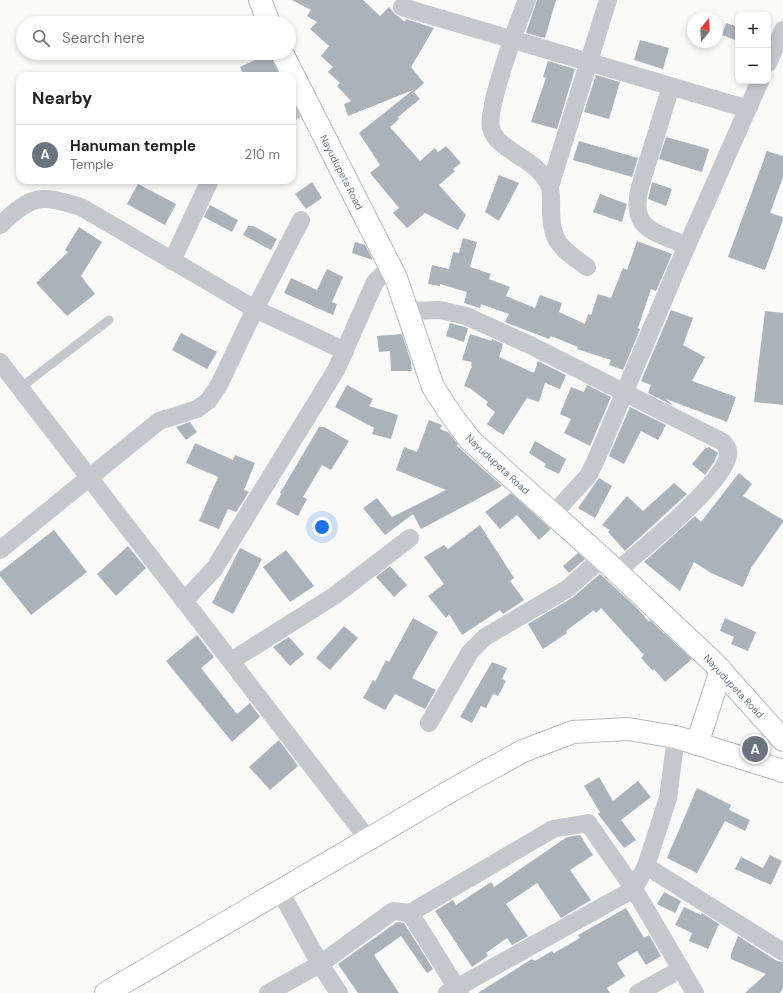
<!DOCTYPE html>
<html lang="en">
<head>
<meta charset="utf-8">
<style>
  body { margin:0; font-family:"DM Sans",sans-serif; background:#f6f6f6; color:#222 }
  .controls { position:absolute; right:12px; top:12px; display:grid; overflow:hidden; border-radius:8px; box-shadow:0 2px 6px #0003 }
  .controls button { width:36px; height:36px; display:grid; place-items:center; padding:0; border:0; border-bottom:1px solid #e0e0e0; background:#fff; color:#222; font:20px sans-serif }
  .compass { position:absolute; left:687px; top:12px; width:36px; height:36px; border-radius:50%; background:#fff; box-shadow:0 2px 6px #0003; rotate:18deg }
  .you { position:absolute; left:322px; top:527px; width:14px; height:14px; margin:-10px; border:3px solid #fff; border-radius:50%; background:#1a73e8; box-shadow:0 0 0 6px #1a73e833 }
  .badge { display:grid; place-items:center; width:26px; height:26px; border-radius:50%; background:#e4572e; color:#fff; font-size:13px; font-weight:700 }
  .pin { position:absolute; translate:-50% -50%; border:2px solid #fff; box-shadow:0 1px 4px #0006 }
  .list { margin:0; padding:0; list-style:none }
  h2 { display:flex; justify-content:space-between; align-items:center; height:52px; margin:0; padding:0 16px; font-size:17px }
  h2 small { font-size:13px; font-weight:400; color:#767676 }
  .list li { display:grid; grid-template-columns:26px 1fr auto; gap:12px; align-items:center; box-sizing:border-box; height:60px; padding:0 16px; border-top:1px solid #e0e0e0 }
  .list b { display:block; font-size:15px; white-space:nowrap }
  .list p { margin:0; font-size:13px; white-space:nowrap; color:#767676 }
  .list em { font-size:13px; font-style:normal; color:#767676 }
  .icon { flex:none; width:22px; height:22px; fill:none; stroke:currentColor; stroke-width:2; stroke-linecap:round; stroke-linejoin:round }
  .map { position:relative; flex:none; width:783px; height:993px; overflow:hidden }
  .search { position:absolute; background:#fff; box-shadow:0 2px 6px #0003; left:16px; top:16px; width:280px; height:44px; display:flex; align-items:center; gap:10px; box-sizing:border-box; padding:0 14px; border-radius:22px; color:#767676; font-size:15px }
  .panel { position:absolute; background:#fff; box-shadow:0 2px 6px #0003; left:16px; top:72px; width:280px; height:112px; border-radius:12px }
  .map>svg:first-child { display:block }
  .building { fill:#aab3b9 }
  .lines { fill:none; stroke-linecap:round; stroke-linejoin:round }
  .secondary-casing { stroke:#b3babf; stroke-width:24 }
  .primary-casing { stroke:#b5babe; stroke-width:24 }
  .lane { stroke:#c3c8cc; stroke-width:9 }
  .street { stroke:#c3c8cc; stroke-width:18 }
  .secondary { stroke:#fff; stroke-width:22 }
  .primary { stroke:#fff; stroke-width:22 }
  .labels { text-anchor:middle; stroke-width:4; stroke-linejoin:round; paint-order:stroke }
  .street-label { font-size:10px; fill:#657683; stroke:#fff }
</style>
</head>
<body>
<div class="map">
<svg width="783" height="993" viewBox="0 0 783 993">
  <rect width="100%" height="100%" fill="#fafaf8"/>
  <!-- building -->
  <g class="building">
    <polygon points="292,0 363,0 380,16 389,7 395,14 405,22 406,19 434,28 411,67 424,83 414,92 420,99 398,117 399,119 390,127 420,161 435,148 438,152 446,146 461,163 453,169 455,171 439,185 466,215 458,230 425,213 407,228 393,213 399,208 370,173 380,165 359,133 413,90 348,116 344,104 351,101 337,86 340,83 328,72 333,67 321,56 329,46 310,29 317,22 307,16 311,10"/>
    <polygon points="537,0 556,0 545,38 526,33"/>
    <polygon points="726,23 738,27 738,41 722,35"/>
    <polygon points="640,40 669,48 663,69 634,60"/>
    <polygon points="270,53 280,76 244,76 240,67"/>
    <polygon points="548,61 575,69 557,129 531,122 546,78 543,77"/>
    <polygon points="596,75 620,82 609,119 584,112"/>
    <polygon points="666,137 709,149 702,172 659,159"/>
    <polygon points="579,141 638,158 632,177 573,160"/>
    <polygon points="767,151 783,156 783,177 770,213 783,217 783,220 765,270 728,257"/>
    <polygon points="499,175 519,183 499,221 485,212"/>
    <polygon points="312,182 322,198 306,209 295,194"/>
    <polygon points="652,182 672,189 666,206 648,199"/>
    <polygon points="138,184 176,204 165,225 127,204"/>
    <polygon points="600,194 627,204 622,222 593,212"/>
    <polygon points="210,205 238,220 232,232 204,217"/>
    <polygon points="248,226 253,226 277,239 271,250 243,235"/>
    <polygon points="79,227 102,242 81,276 95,294 67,316 36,283 68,252 65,250"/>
    <polygon points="463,238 477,242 470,267 491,274 489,279 510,287 506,296 535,308 540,295 562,303 559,312 585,324 588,314 591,315 598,294 611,298 623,268 627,270 637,241 672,254 656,291 651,289 638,328 640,329 623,370 609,365 611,360 577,349 578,347 551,336 549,339 505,322 509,314 481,304 480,308 464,303 467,292 440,284 440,286 428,284 432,265 449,269 453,252 459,253"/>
    <polygon points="355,242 365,245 373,260 352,253"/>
    <polygon points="327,269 343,277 332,302 337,304 333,315 284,293 291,278 317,290"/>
    <polygon points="671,310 693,318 683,345 705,357 692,381 736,397 727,422 666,399 674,406 648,393 651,385 641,381"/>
    <polygon points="765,311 783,313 783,405 754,402"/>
    <polygon points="450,323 468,328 464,342 446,336"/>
    <polygon points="181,333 217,352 207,369 172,350"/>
    <polygon points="402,334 411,362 412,371 391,371 390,351 379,352 377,336"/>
    <polygon points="470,334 492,341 492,339 503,344 499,357 534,373 538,361 566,375 560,389 545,383 539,402 527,398 503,435 487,424 495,412 486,405 488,402 471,389 464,386 472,366 471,366 472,362 462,360"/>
    <polygon points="347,385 373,399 369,406 398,415 391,439 372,434 374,428 335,407"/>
    <polygon points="587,385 611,397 590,446 564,433 571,419 560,414 571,387 584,392"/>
    <polygon points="630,407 666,425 658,440 641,431 624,464 609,456"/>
    <polygon points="429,420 442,425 440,429 448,432 458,444 457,446 502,486 421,529 413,514 385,535 363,508 377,498 392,517 446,490 396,470 404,447 417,452"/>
    <polygon points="190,422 197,432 186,440 176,427"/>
    <polygon points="319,427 324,427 349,441 331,470 322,465 303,497 307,499 298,516 276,504 281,494 280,493"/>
    <polygon points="535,441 566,459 559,474 544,467 546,464 529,453"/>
    <polygon points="195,443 233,460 235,455 255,463 244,490 249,492 236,512 228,509 219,529 199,521 218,477 186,463"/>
    <polygon points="706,447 707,448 709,447 718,453 714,462 705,475 692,464"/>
    <polygon points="739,473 752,484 743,496 783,520 783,522 751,568 743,587 711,573 694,562 680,591 644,562 695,516 701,522"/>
    <polygon points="599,478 612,486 595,518 578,508"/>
    <polygon points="674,483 687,494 625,551 608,532 610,530 602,525 627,496 643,511"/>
    <polygon points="511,493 551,529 539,540 517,515 500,529 485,512"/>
    <polygon points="480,525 514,578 510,581 524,600 503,614 500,610 462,635 449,614 446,618 428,596 444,584 424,557 444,545 448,549"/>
    <polygon points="54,530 87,572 31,615 0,576 0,572"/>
    <polygon points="128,546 146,568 116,596 97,574"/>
    <polygon points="240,548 262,559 233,614 212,603"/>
    <polygon points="286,550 314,586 290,602 263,567"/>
    <polygon points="578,553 585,559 569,573 563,566"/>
    <polygon points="390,566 407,585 394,597 376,577"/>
    <polygon points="600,574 638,609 649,622 650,620 692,659 665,682 654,669 653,671 641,658 644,655 601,608 596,613 594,610 566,631 567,633 543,649 528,624 572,598"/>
    <polygon points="413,618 438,632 412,678 436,690 425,709 395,694 385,710 363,698 373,680 375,682 386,660 389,662"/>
    <polygon points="725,618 756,632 748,651 731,644 734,637 720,631"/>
    <polygon points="344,626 358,638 330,670 316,658"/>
    <polygon points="197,635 214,657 201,668 237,714 250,703 260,717 232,742 166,661"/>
    <polygon points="289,637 304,654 290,666 273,647"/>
    <polygon points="492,662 507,668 502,679 506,681 498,696 493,694 486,708 481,706 472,723 460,717"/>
    <polygon points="279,740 298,766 270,790 249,767"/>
    <polygon points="599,777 613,801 638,781 651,797 621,820 636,840 624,848 598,814 600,812 584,786"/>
    <polygon points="697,788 731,805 729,810 750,820 745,831 725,821 697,873 667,858"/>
    <polygon points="580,835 593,855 570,870 591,900 561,918 537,883 506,904 528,936 512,945 507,938 486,953 488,956 472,967 435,911 453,900 456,905 491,882 494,887 567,837"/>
    <polygon points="770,855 782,861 771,885 735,869 741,857 763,868"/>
    <polygon points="664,892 681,901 675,913 657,904"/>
    <polygon points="684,907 701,915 702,913 719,924 708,949 689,941 692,933 675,925"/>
    <polygon points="626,908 644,938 649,935 661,956 646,965 637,951 617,963 625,976 607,988 610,993 478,993 532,959 535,961 552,951 554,953 580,938 578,935"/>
    <polygon points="397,922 404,923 433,969 427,973 401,936 374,955 399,993 358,993 338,964"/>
    <polygon points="738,936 777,961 783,962 783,988 780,993 745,993 766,974 731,959 731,954"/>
  </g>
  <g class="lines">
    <!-- secondary casing -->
    <g class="secondary-casing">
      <g id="secondary">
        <polyline points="260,0 269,23"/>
        <polyline points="282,53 396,278 433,387 452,416 471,441 602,558 713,662 783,740"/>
        <polyline points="697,744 721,670"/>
      </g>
    </g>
    <!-- primary casing -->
    <g class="primary-casing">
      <polyline id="primary" points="106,993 454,789 523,751 573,732 628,729 676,737 783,771"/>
    </g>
    <!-- lane -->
    <polyline class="lane" points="20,388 109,320"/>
    <!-- street -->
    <g class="street">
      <path d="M527,0c-9,22 -41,109 -36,128 1,4 5,11 8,13 15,15 41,23 50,44 3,6 2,17 2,24 0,34 10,39 36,58"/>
      <polyline points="402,7 748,109"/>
      <polyline points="768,63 783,30"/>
      <path d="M671,86l-31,101c-11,43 14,44 47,59"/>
      <polyline points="292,112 308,103"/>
      <polyline points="550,186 608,0"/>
      <path d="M0,225c33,-30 38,-31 81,-18l174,102 90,42"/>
      <polyline points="172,261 210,180"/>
      <path d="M407,311l33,-1 26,6 64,29 193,97c3,4 6,7 5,13 -3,28 -88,96 -111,116"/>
      <polyline points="0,362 368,839"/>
      <polyline points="553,514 588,476 595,462 678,266 760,81"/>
      <polyline points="0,550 159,421 197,409 208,401 219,385 255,309 301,220"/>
      <polyline points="184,601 214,569 336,370 375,282 390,267"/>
      <polyline points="231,661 334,596 410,538"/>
      <polyline points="429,723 470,652 485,637 567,589 602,558"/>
      <polyline points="646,866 783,952"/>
      <polyline points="280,891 320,964 339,993"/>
      <polyline points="410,913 460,993"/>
      <polyline points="268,993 320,964 393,911 410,913 553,829 588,823 634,889 695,993"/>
      <polyline points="447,993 634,889 646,866 668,798 676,737"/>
      <polyline points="638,993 681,969"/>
    </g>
    <!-- secondary -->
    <use href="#secondary" class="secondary"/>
    <!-- primary -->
    <use href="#primary" class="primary"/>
  </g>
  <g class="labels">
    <!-- street labels -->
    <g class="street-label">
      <text transform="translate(342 172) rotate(63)" y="4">Nayudupeta Road</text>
      <text transform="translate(498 464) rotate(43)" y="4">Nayudupeta Road</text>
      <text transform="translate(734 686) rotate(47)" y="4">Nayudupeta Road</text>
    </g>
  </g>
</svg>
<div class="controls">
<button>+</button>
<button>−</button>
</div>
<svg class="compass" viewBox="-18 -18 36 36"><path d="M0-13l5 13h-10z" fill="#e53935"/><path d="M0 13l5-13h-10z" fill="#767676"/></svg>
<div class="you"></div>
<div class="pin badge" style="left:755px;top:749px;background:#6b7280">A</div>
<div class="search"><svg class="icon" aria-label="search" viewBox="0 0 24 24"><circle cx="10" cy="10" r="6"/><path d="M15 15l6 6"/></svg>Search here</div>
<section class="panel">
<h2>Nearby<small></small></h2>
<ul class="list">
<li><span class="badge" style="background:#6b7280">A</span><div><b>Hanuman temple</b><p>Temple</p></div><em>210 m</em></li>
</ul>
</section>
</div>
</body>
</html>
